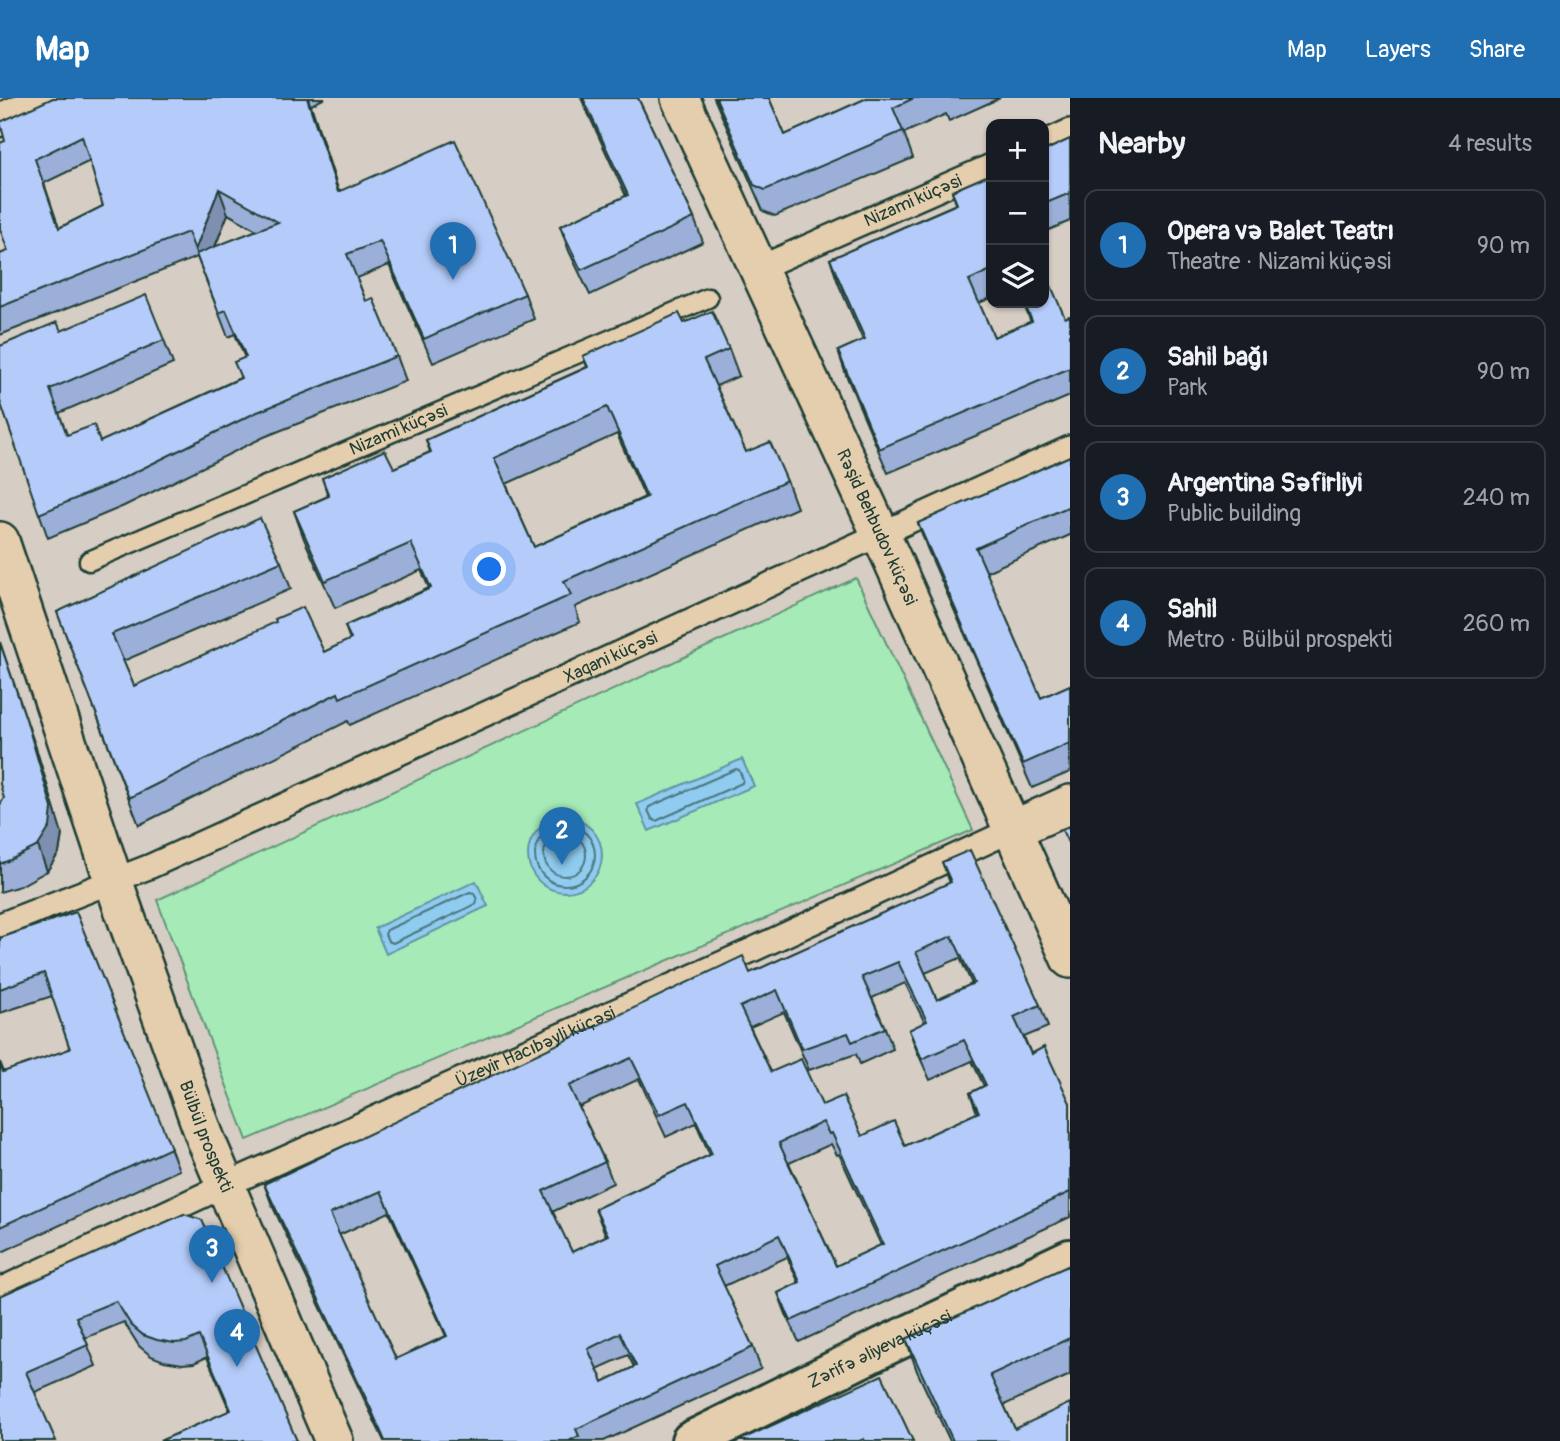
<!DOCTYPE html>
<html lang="en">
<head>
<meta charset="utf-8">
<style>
  body { margin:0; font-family:Pangolin,sans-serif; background:#242831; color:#f1f3f6 }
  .controls { position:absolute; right:21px; top:21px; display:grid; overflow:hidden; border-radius:14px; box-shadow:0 2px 5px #0004 }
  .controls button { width:63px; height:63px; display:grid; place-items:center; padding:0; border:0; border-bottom:2px solid #363941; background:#171b24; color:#f1f3f6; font:35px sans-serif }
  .you { position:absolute; left:490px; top:472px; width:24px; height:24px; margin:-18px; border:5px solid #fff; border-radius:50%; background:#1a73e8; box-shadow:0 0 0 10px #1a73e833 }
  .badge { display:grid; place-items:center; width:46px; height:46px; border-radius:50%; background:#1f6fb2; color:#fff; font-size:23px; font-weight:700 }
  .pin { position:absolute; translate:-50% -58px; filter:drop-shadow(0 2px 4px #0008) }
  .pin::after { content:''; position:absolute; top:37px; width:24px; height:21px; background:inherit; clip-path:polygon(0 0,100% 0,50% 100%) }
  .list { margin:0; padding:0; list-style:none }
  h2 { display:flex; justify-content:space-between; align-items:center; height:91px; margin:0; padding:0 28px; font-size:30px }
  h2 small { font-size:23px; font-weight:400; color:#9ea1a6 }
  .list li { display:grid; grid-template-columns:46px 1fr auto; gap:21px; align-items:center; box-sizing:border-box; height:112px; margin:0 14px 14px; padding:0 14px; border:2px solid #363941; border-radius:14px }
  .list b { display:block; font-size:26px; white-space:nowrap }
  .list p { margin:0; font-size:23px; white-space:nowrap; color:#9ea1a6 }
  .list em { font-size:23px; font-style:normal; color:#9ea1a6 }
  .icon { flex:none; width:38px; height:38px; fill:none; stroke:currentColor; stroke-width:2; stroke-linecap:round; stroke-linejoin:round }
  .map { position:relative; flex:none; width:1070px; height:1343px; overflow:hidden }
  header { display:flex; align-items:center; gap:42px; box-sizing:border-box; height:98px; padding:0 35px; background:#1f6fb2; color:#fff }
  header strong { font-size:33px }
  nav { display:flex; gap:38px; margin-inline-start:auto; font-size:24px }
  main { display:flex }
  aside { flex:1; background:#171b24 }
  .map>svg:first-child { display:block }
  .green { fill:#a6ebb7; stroke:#629476; stroke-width:2 }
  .water { fill:#90ccf0; stroke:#6393a5; stroke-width:2 }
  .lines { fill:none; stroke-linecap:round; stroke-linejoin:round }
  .shore { stroke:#4c767f; stroke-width:2 }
  .pedestrian-casing { stroke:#1f3d34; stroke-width:23 }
  .minor-casing { stroke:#1f3d34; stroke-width:28 }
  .secondary-casing { stroke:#1f3d34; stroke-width:37 }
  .primary-casing { stroke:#1f3d34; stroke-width:42 }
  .trunk-casing { stroke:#1f3d34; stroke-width:44 }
  .pedestrian { stroke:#e4cead; stroke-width:18 }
  .minor { stroke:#e4cead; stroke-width:23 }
  .secondary { stroke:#e4cead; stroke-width:32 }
  .primary { stroke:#e4cead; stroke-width:37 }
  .trunk { stroke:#e4cead; stroke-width:38 }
  .wall { fill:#9cafd8; stroke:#1f3d34; stroke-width:2; fill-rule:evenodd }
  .shaded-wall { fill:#7f8fb0; stroke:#1f3d34; stroke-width:2 }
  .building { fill:#b5ccfb; stroke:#1f3d34; stroke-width:2; fill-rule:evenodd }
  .labels { text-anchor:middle; stroke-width:5; stroke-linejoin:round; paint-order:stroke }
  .street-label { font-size:18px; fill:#1f3d34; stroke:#e4cead }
</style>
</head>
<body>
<header>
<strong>Map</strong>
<nav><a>Map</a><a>Layers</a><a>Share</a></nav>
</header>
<main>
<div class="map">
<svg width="1070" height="1343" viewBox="0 0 1070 1343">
  <rect width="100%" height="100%" fill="#d6cdc4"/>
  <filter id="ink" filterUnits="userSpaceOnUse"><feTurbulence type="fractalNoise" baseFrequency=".0143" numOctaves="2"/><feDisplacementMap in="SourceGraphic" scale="14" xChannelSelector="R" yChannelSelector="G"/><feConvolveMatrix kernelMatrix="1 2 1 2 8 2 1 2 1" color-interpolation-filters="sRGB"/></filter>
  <g filter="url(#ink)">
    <!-- green -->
    <polygon class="green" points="856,480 973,732 247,1042 157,802"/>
    <!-- water -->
    <g class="water">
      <polygon points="742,661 754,688 649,733 637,706"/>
      <circle cx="565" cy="757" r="37"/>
      <polygon points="476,783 488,808 386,856 375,830"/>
    </g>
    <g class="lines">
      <!-- shore -->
      <g class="shore">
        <polygon points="736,671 739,672 743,681 742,685 656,723 652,721 648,712 649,709"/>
        <circle cx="565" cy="757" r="30"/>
        <circle cx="565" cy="757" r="21"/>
        <polygon points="470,794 474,795 477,802 476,806 393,845 388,843 385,836 387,832"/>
      </g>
      <!-- pedestrian casing -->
      <g class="pedestrian-casing">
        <g id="pedestrian">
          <path id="s1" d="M89,463l619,-263"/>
        </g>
      </g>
      <!-- minor casing -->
      <g class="minor-casing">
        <g id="minor">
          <polyline points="1044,45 1070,33"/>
          <path id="s2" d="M759,170l232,-102"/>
          <path id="s3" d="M0,827l151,-59 919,-418"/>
          <path id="s4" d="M0,1192l230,-107 522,-233 260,-120"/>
        </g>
      </g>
      <!-- secondary casing -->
      <g class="secondary-casing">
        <polyline id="secondary" points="0,22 48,0"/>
      </g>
      <!-- primary casing -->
      <g class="primary-casing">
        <g id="primary">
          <path id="s5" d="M680,0l212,461 178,400"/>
          <path id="s6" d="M0,443l122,365 84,234 128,301"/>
          <polyline points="1012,732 1070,706"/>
        </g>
      </g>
      <!-- trunk casing -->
      <g class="trunk-casing">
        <g id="trunk">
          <path id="s7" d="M691,1343l196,-96 183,-86"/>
        </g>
      </g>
      <!-- pedestrian -->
      <use href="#pedestrian" class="pedestrian"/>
      <!-- minor -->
      <use href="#minor" class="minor"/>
      <!-- secondary -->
      <use href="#secondary" class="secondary"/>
      <!-- primary -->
      <use href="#primary" class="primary"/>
      <!-- trunk -->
      <use href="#trunk" class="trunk"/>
    </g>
    <!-- wall -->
    <g class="wall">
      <path d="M53,0h272l-14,7 28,87 186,102 9,25 -101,44 -44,-98 -32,13 9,23 31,55 9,25 -142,56 -140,69 -76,32 -48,-137 61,-70 103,9 9,24 -114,49 8,22 33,7 140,-64 5,-20 -10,-24 -7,3 -31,-80 -197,78v-81l8,-3 -3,-110zM90,63l13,45 -44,22 -15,-45zM228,116l29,16 -42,17z"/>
      <polygon points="581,0 638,0 694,120 703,144 590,197 569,153 560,128 626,98"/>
      <polygon points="714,0 769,0 785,37 867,0 1000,0 949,23 946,16 904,35 913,60 775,118 763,113"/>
      <polygon points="1070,41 1070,123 1044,134 1044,53"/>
      <polygon points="991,76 991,200 979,205 994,239 1031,224 1023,205 1044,205 1065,220 1070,218 1070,298 888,375 846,277 838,253 863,242 838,185 830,161 956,106 952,93"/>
      <path d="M684,225l45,26 10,27 -23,10 30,66 41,29 10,27 -222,99 5,15 -230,103 -2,-4 -209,104 -82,-213 224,-50 10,27 -168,72 11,25 190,-34 26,-12 -5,-14 84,-38 -8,-18 -86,38 -31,-69 -10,-28 34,-15 -6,-18 72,-10 36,-16 -4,-12 161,-73 -4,-11zM617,336l28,63 -111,50 -28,-63z"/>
      <polygon points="1070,358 1070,437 986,474 1041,600 1070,587 1070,674 1032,690 927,450 918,425"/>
      <polygon points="35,647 62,736 59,755 47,773 20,788 0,794 0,707"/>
      <path d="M942,764l98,143 8,22 -24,10 7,17 39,49v114l-271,125 -13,-28 -8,-21 21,-10 -12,-26 -63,29 29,61 8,22 -157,72h-220l-112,-236 -8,-21 486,-211 200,-90zM960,860l12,26 -35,16 -12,-27zM905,885l20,40 -16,7 8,21 13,29 42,-19 12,25 -14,7 7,20 -72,33 -43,-10 -40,-31 -51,-33 -21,-45 34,-15 25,58 47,-16 4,10 33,-15 -8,-21 -13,-30zM639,981l27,58 30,-14 14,32 -115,54 11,27 -34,16 -20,-40 61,-29 -8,-21 -26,-55zM831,1046l6,11 2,-1 42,91 -45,21 -47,-103zM389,1114l57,124 -50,23 -57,-124zM628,1257l6,12 -31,15 -6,-13z"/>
      <polygon points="76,814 179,1072 0,1155 0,964 4,974 70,951 52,898 0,915 0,840"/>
      <polygon points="184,1116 297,1343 160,1343 230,1313 207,1259 194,1265 182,1266 164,1263 151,1258 139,1248 124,1224 85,1240 96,1268 35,1294 0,1343 0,1198"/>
      <polygon points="1070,1167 1070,1277 1004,1307 1015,1331 1070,1343 950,1343 917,1273 906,1241"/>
    </g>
    <!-- shaded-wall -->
    <g class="shaded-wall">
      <polygon points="307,0 308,0 346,118 338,94"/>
      <polygon points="219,91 228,116 204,176 195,152"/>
      <polygon points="0,544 35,647 62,736 59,755 47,773 38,748"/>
    </g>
    <!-- building -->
    <g class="building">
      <path d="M53,0h254l31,94 117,-52 70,154 -101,45 -44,-98 -33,13 19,47 7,-3 24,58 -142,57 -140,69 -76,32 -39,-113v-55l57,-24 4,9 85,-36 18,45 -114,49 17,46 27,-10 6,17 141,-64 -7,-16 12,-5 -20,-47 -7,3 -23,-59 82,-32 -59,-33 -24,61 -7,-18 -188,75v-53l8,-3 -8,-22v-86l5,-2 -5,-19zM82,38l21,70 -44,22 -24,-69z"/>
      <polygon points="583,0 638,0 694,120 581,172 560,128 628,97"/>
      <polygon points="716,0 769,0 785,37 867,0 914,0 893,10 903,33 765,92 754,87"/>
      <polygon points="1070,41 1070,95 1044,106 1044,53"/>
      <polygon points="991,76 991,172 969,182 994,239 1032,223 1024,205 1044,205 1044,172 1065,220 1070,218 1070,270 879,351 838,253 865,241 830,161 957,106 952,93"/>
      <path d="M712,213l17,38 -25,11 42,92 24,-10 17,39 -223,100 7,14 -231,103 -2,-5 -209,105 -72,-186 203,-94 21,44 -169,72 22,52 142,-64 -1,-3 28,-12 21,45 27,-13 -6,-13 86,-38 -20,-45 -86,38 -31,-70 35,-15 -7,-18 63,-28 9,18 37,-16 -5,-12 162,-73 -5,-11 96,-43 5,10zM607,309l40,90 -113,50 -40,-89z"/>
      <polygon points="1070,358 1070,408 976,450 1041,600 1070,587 1070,645 1023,666 918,425"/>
      <polygon points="0,545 26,621 52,710 50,729 38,748 10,762 0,766 0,707 4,700 0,686"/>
      <polygon points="1070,728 1070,749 1062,732"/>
      <path d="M970,752l70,155 -26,12 17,37 13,-7 26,56v89l-279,129 -13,-28 22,-11 -21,-47 -64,31 38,81 -177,82 3,7 -10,5h-184l-14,-32 -107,-225 479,-228 7,17 201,-91 -9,-20zM952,838l22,47 -37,17 -21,-48zM898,864l29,59 -18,9 13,29 42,-19 22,45 -16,8 9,19 -74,34 -11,-25 -32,15 -19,-40 -21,9 -21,-46 -30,13 -31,-65 37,-17 25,59 46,-16 4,9 33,-14 -23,-51zM631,960l28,57 29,-13 24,52 -117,55 13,26 -36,17 -29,-61 62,-29 -36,-76zM823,1024l6,12 3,-1 51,111 -47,22 -57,-123zM381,1093l66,145 -51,23 -66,-145zM620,1235l16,33 -33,16 -15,-33z"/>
      <polygon points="76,814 171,1050 0,1129 0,965 3,974 70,951 44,875 0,891 0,840"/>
      <polygon points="184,1116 202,1122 297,1343 245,1343 244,1342 241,1343 160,1343 231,1312 199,1238 186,1244 174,1245 157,1242 143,1237 131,1227 116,1203 76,1219 88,1247 26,1274 56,1343 0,1343 0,1198"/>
      <polygon points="1070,1167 1070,1240 990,1277 1015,1331 1070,1305 1070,1343 953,1343 906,1241"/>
      <polygon points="882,1277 913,1343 865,1343 864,1341 859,1343 738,1343"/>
    </g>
  </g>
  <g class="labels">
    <!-- street labels -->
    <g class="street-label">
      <text dy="6" stroke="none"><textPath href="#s2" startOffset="168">Nizami küçəsi</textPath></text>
      <text dy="6" stroke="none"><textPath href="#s1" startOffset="336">Nizami küçəsi</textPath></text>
      <text dy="6" stroke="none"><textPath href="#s5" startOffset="472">Rəşid Behbudov küçəsi</textPath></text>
      <text dy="6" stroke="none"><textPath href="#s3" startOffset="667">Xaqani küçəsi</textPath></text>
      <text dy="6" stroke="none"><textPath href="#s4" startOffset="588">Üzeyir Hacıbəyli küçəsi</textPath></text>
      <text dy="6" stroke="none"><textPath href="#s6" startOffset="630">Bülbül prospekti</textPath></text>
      <text dy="6" stroke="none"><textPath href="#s7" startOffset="210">Zərifə Əliyeva küçəsi</textPath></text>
    </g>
  </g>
</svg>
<div class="controls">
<button>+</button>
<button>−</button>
<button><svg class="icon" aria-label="layers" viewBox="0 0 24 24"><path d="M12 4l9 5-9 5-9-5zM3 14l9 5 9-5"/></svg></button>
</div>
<div class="you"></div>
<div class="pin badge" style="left:453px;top:182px">1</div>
<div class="pin badge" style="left:562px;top:767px">2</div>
<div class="pin badge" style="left:212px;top:1185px">3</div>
<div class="pin badge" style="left:237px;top:1269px">4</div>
</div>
<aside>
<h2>Nearby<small>4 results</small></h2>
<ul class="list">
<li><span class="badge">1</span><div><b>Opera və Balet Teatrı</b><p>Theatre · Nizami küçəsi</p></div><em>90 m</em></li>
<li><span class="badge">2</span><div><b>Sahil bağı</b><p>Park</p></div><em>90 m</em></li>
<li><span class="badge">3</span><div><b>Argentina Səfirliyi</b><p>Public building</p></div><em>240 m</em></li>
<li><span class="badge">4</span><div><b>Sahil</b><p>Metro · Bülbül prospekti</p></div><em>260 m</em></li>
</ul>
</aside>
</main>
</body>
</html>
